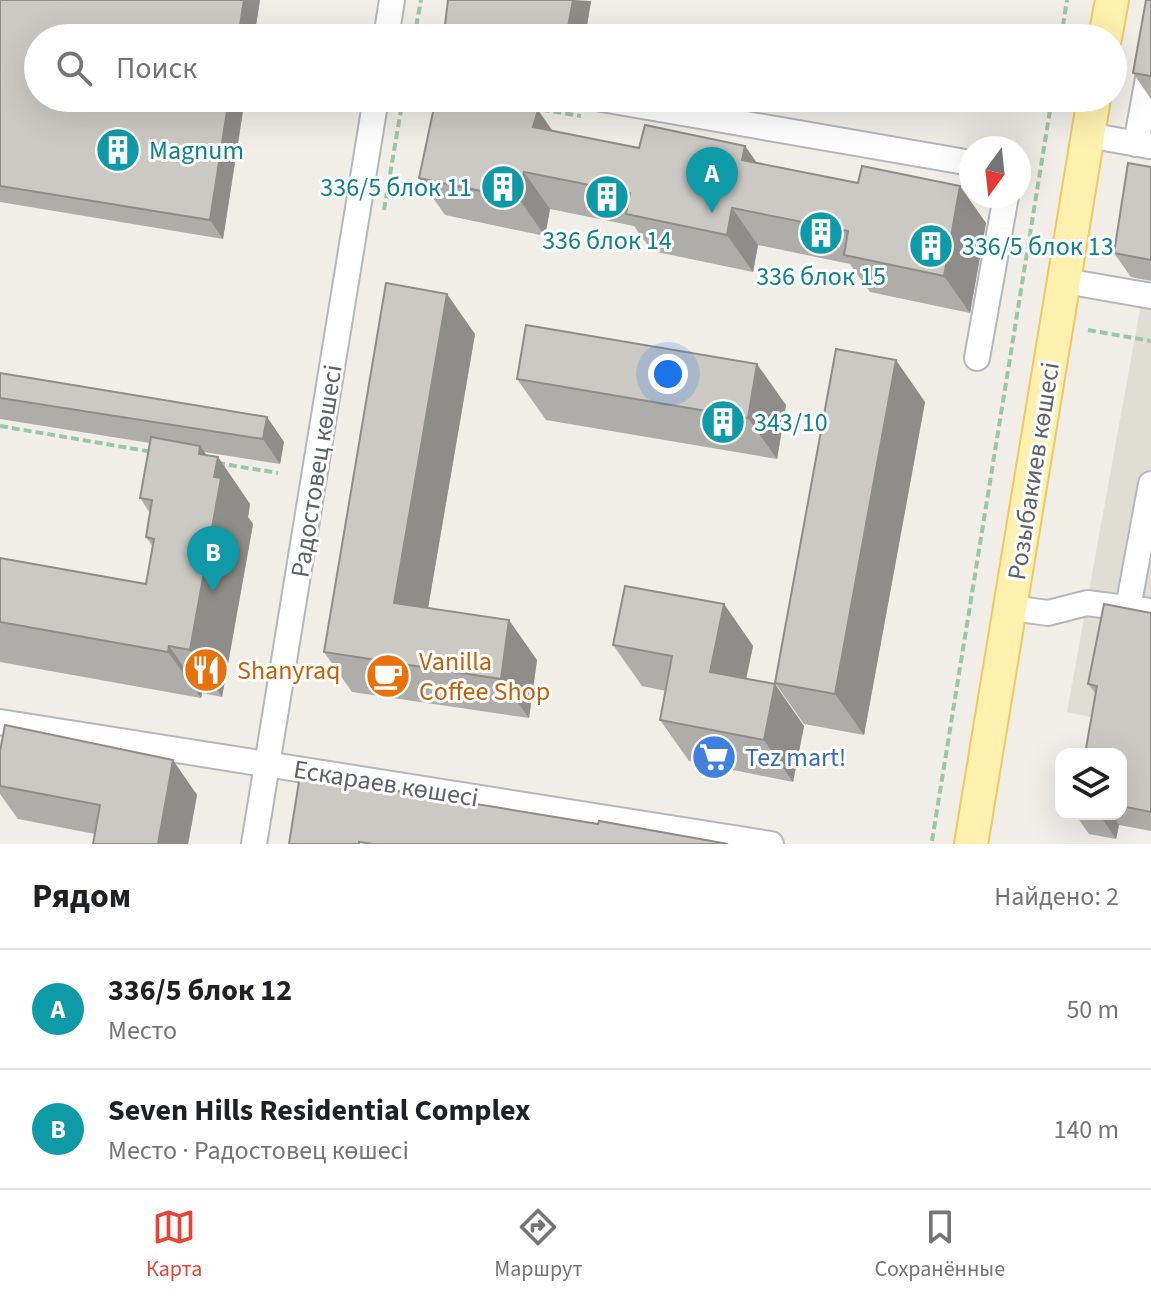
<!DOCTYPE html>
<html lang="ru">
<head>
<meta charset="utf-8">
<style>
  body { margin:0; font-family:"Source Sans 3",sans-serif; background:#f6f6f6; color:#202124 }
  .controls { position:absolute; right:24px; bottom:24px; display:grid; overflow:hidden; border-radius:16px; box-shadow:0 8px 32px #0002 }
  .controls button { width:72px; height:72px; display:grid; place-items:center; padding:0; border:0; border-bottom:2px solid #e0e0e0; background:#fff; color:#202124; font:40px sans-serif }
  .compass { position:absolute; left:959px; top:136px; width:72px; height:72px; border-radius:50%; background:#fff; box-shadow:0 8px 32px #0002; rotate:195deg }
  .you { position:absolute; left:668px; top:374px; width:28px; height:28px; margin:-20px; border:6px solid #fff; border-radius:50%; background:#1a73e8; box-shadow:0 0 0 12px #1a73e833 }
  .badge { display:grid; place-items:center; width:52px; height:52px; border-radius:50%; background:#e74336; color:#fff; font-size:26px; font-weight:700 }
  .pin { position:absolute; translate:-50% -66px; filter:drop-shadow(0 2px 4px #0008) }
  .pin::after { content:''; position:absolute; top:42px; width:28px; height:24px; background:inherit; clip-path:polygon(0 0,100% 0,50% 100%) }
  .list { margin:0; padding:0; list-style:none }
  h2 { display:flex; justify-content:space-between; align-items:center; height:104px; margin:0; padding:0 32px; font-size:34px }
  h2 small { font-size:26px; font-weight:400; color:#757577 }
  .list li { display:grid; grid-template-columns:52px 1fr auto; gap:24px; align-items:center; box-sizing:border-box; height:120px; padding:0 32px; border-top:2px solid #e0e0e0 }
  .list b { display:block; font-size:30px; white-space:nowrap }
  .list p { margin:0; font-size:26px; white-space:nowrap; color:#757577 }
  .list em { font-size:26px; font-style:normal; color:#757577 }
  .icon { flex:none; width:44px; height:44px; fill:none; stroke:currentColor; stroke-width:2; stroke-linecap:round; stroke-linejoin:round }
  .map { position:relative; flex:none; width:1151px; height:844px; overflow:hidden }
  .search { position:absolute; background:#fff; box-shadow:0 8px 32px #0002; left:24px; right:24px; top:24px; height:88px; display:flex; align-items:center; gap:20px; box-sizing:border-box; padding:0 28px; border-radius:44px; color:#757577; font-size:30px }
  .sheet { height:344px; background:#fff }
  nav { display:flex; justify-content:space-around; align-items:center; box-sizing:border-box; height:112px; border-top:2px solid #e0e0e0; background:#fff; font-size:22px; color:#757577 }
  nav a { display:grid; justify-items:center; gap:4px }
  nav .on { color:#e74336 }
  .map>svg:first-child { display:block }
  .education { fill:#e0ddd5 }
  .lines { fill:none; stroke-linecap:round; stroke-linejoin:round }
  .minor-casing { stroke:#b4b7bb; stroke-width:28 }
  .major-casing { stroke:#f0c761; stroke-width:36 }
  .path { stroke:#9cc6a8; stroke-width:4; stroke-dasharray:8 4; stroke-linecap:butt }
  .minor { stroke:#fff; stroke-width:24 }
  .major { stroke:#fef1af; stroke-width:32 }
  .wall { fill:#afada9 }
  .shaded-wall { fill:#8f8d89 }
  .building { fill:#ccc9c4; stroke:#8f8d89; stroke-width:2 }
  .labels { text-anchor:middle; stroke-width:6; stroke-linejoin:round; paint-order:stroke }
  .culture-label { font-size:26px; fill:#0d838f; stroke:#fff; text-anchor:start }
  .street-label { font-size:26px; fill:#5e6267; stroke:#fff }
  .food-label { font-size:26px; fill:#c56008; stroke:#fff; text-anchor:start }
  .shop-label { font-size:26px; fill:#366cbe; stroke:#fff; text-anchor:start }
</style>
</head>
<body>
<div class="map">
<svg width="1151" height="844" viewBox="0 0 1151 844">
  <rect width="100%" height="100%" fill="#f0eee7"/>
  <!-- education -->
  <polygon class="education" points="1143,293 1151,294 1151,730 1067,712"/>
  <g class="lines">
    <!-- minor casing -->
    <g class="minor-casing">
      <g id="minor">
        <polyline points="386,38 392,0"/>
        <polyline points="596,98 971,163"/>
        <polyline points="1088,135 1149,146"/>
        <polyline points="1136,144 1151,62"/>
        <polyline points="1065,281 1151,296"/>
        <polyline points="977,358 1006,196"/>
        <polyline points="1011,608 1048,613 1087,603 1151,611"/>
        <polyline points="1128,608 1151,484"/>
        <polyline points="0,722 771,844"/>
        <polyline points="254,844 376,98"/>
      </g>
    </g>
    <!-- major casing -->
    <g class="major-casing">
      <g id="major">
        <polyline points="1105,38 1112,0"/>
        <polyline points="971,844 1094,98"/>
      </g>
    </g>
    <!-- path -->
    <g class="path">
      <polyline points="414,38 421,0"/>
      <polyline points="1061,38 1067,0"/>
      <polyline points="506,104 581,116"/>
      <polyline points="384,210 403,98"/>
      <polyline points="1088,330 1151,341"/>
      <polyline points="0,426 153,452"/>
      <polyline points="217,463 278,473"/>
      <polyline points="932,841 1052,98"/>
    </g>
    <!-- minor -->
    <use href="#minor" class="minor"/>
    <!-- major -->
    <use href="#major" class="major"/>
  </g>
  <!-- wall -->
  <g class="wall">
    <polygon points="0,0 260,0 254,38 38,38 38,98 245,98 223,239 0,202"/>
    <polygon points="1151,0 1151,99 1133,73"/>
    <polygon points="591,1 585,38 454,38 445,25"/>
    <polygon points="553,131 639,148 745,146 757,163 986,223 970,313 870,292 850,264 758,245 753,272 652,251 634,226 550,209 545,236 445,215 419,178"/>
    <polygon points="1151,167 1151,281 1131,277 1114,253"/>
    <polygon points="475,334 428,608 537,660 529,718 352,692 324,652"/>
    <polygon points="0,373 267,417 284,442 280,464 204,452 207,455 218,457 250,504 248,517 253,524 222,697 202,693 201,698 0,662 0,558 146,584 153,547 146,537 150,513 140,498 150,443 0,419"/>
    <polygon points="517,379 786,405 777,459 546,420"/>
    <polygon points="925,402 864,735 804,724 775,683"/>
    <polygon points="724,604 753,646 746,679 804,726 793,782 689,761 660,720 666,691 642,686 613,645"/>
    <polygon points="1151,613 1151,831 1119,825 1116,839 1089,834 1075,814 1121,814 1121,754 1096,694 1088,684"/>
    <polygon points="0,751 197,795 188,844 93,844 95,834 18,819 0,794"/>
  </g>
  <!-- shaded-wall -->
  <g class="shaded-wall">
    <polygon points="244,0 260,0 254,38 238,38"/>
    <polygon points="573,0 591,1 585,38 566,38"/>
    <polygon points="229,98 245,98 223,239 210,220"/>
    <polygon points="538,110 564,147 533,127"/>
    <polygon points="745,146 771,183 742,160"/>
    <polygon points="524,172 550,209 545,236 519,199"/>
    <polygon points="960,186 986,223 970,313 944,276"/>
    <polygon points="732,208 758,245 753,272 727,235"/>
    <polygon points="447,294 475,334 422,643 394,603"/>
    <polygon points="896,360 925,402 864,735 835,694"/>
    <polygon points="757,364 786,405 777,459 748,418"/>
    <polygon points="267,417 284,442 280,464 263,439"/>
    <polygon points="200,446 216,468 218,457 250,504 248,517 253,524 222,697 190,650 199,454"/>
    <polygon points="724,604 753,646 739,713 710,672"/>
    <polygon points="509,620 537,660 529,718 501,679"/>
    <polygon points="169,646 202,693 201,698 168,652"/>
    <polygon points="775,684 804,726 793,782 764,740"/>
    <polygon points="173,760 197,795 188,844 158,844"/>
    <polygon points="1102,814 1112,814 1119,825 1116,839 1101,817"/>
  </g>
  <!-- building -->
  <g class="building">
    <polygon points="0,0 244,0 238,38 38,38 38,98 229,98 210,220 0,186"/>
    <polygon points="448,0 573,0 566,38 528,38 445,25"/>
    <polygon points="1146,0 1151,0 1151,76 1133,73"/>
    <polygon points="436,98 480,98 538,110 533,127 639,148 645,125 745,146 742,160 858,183 862,166 960,186 944,276 844,255 848,231 732,208 727,235 626,214 630,193 524,172 519,199 419,178"/>
    <polygon points="1128,163 1151,167 1151,260 1114,253"/>
    <polygon points="386,283 447,294 394,603 509,620 501,679 324,652"/>
    <polygon points="526,325 757,364 748,418 517,379"/>
    <polygon points="836,349 896,360 835,694 775,683"/>
    <polygon points="0,373 267,417 263,439 0,398"/>
    <polygon points="151,437 200,446 199,454 218,457 214,477 221,478 190,650 169,646 168,652 0,622 0,558 146,584 154,539 146,537 152,500 140,498"/>
    <polygon points="625,586 724,604 710,672 775,684 764,740 660,720 672,656 613,645"/>
    <polygon points="1104,604 1151,613 1151,812 1121,806 1121,754 1085,754 1097,686 1088,684"/>
    <polygon points="5,725 173,760 158,844 93,844 100,805 0,786 0,751"/>
    <polygon points="300,775 598,824 599,821 728,844 373,844 359,842 359,844 289,844"/>
    <polygon points="1083,814 1102,814 1101,817"/>
  </g>
  <!-- icons -->
  <defs>
    <g id="building-disc" transform="scale(2.3)"><circle r="9.5" fill="#0f9aa8" stroke="#fff"/><path d="M-4-6H4V6H1V3H-1V6H-4ZM-2.5-4.3h1.7v1.8h-1.7ZM.8-4.3h1.7v1.8H.8ZM-2.5-1h1.7V.8h-1.7ZM.8-1h1.7V.8H.8Z" fill="#fff"/></g>
    <g id="restaurant-disc" transform="scale(2.3)"><circle r="9.5" fill="#e8710a" stroke="#fff"/><path d="M-5-6h1v4h1v-4h1v4h1v-4h1v5L-1.5 .5V6h-2V.5L-5-1ZM5-6V6H3V1.5H1.5Q1.5-4 5-6Z" fill="#fff"/></g>
    <g id="cafe-disc" transform="scale(2.3)"><circle r="9.5" fill="#e8710a" stroke="#fff"/><path d="M-5.5-4.5H6V0H3Q3 3.5 0 3.5H-2.5Q-5.5 3.5-5.5 0ZM3-3.2v2h1.7v-2ZM-6 4.5H4V6H-6Z" fill="#fff"/></g>
    <g id="supermarket-disc" transform="scale(2.3)"><circle r="9.5" fill="#3f7fe0" stroke="#fff"/><path d="M-6-5.5h2.5l.6 2H6L4.5 2H-2.5L-4.4-4H-6ZM-1.5 3.2a1.3 1.3 0 1 0 .1 0ZM3 3.2a1.3 1.3 0 1 0 .1 0Z" fill="#fff"/></g>
  </defs>
  <g fill-rule="evenodd">
    <use href="#building-disc" x="118" y="150"/>
    <use href="#building-disc" x="503" y="187"/>
    <use href="#building-disc" x="607" y="197"/>
    <use href="#building-disc" x="821" y="233"/>
    <use href="#building-disc" x="931" y="246"/>
    <use href="#building-disc" x="723" y="422"/>
    <use href="#restaurant-disc" x="206" y="670"/>
    <use href="#cafe-disc" x="388" y="676"/>
    <use href="#supermarket-disc" x="714" y="757"/>
  </g>
  <g class="labels">
    <!-- culture labels -->
    <g class="culture-label">
      <text x="149" y="159">Magnum</text>
      <text x="472" y="196" text-anchor="end">336/5 блок 11</text>
      <text x="607" y="249" text-anchor="middle">336 блок 14</text>
      <text x="962" y="255">336/5 блок 13</text>
      <text x="821" y="285" text-anchor="middle">336 блок 15</text>
      <text x="754" y="431">343/10</text>
    </g>
    <!-- street labels -->
    <g class="street-label">
      <text transform="translate(316 471) rotate(-81)" y="9">Радостовец көшесі</text>
      <text transform="translate(1033 471) rotate(-81)" y="9">Розыбакиев көшесі</text>
      <text transform="translate(386 783) rotate(9)" y="9">Ескараев көшесі</text>
    </g>
    <!-- food labels -->
    <g class="food-label">
      <text x="419" y="670">Vanilla<tspan x="419" dy="30">Coffee Shop</tspan></text>
      <text x="237" y="679">Shanyraq</text>
    </g>
    <!-- shop labels -->
    <g class="shop-label">
      <text x="745" y="766">Tez mart!</text>
    </g>
  </g>
</svg>
<div class="controls">
<button><svg class="icon" aria-label="layers" viewBox="0 0 24 24"><path d="M12 4l9 5-9 5-9-5zM3 14l9 5 9-5"/></svg></button>
</div>
<svg class="compass" viewBox="-18 -18 36 36"><path d="M0-13l5 13h-10z" fill="#e53935"/><path d="M0 13l5-13h-10z" fill="#757577"/></svg>
<div class="you"></div>
<div class="pin badge" style="left:712px;top:213px;background:#0f9aa8">A</div>
<div class="pin badge" style="left:213px;top:592px;background:#0f9aa8">B</div>
<div class="search"><svg class="icon" aria-label="search" viewBox="0 0 24 24"><circle cx="10" cy="10" r="6"/><path d="M15 15l6 6"/></svg>Поиск</div>
</div>
<section class="sheet">
<h2>Рядом<small>Найдено: 2</small></h2>
<ul class="list">
<li><span class="badge" style="background:#0f9aa8">A</span><div><b>336/5 блок 12</b><p>Место</p></div><em>50 m</em></li>
<li><span class="badge" style="background:#0f9aa8">B</span><div><b>Seven Hills Residential Complex</b><p>Место · Радостовец көшесі</p></div><em>140 m</em></li>
</ul>
</section>
<nav>
<a class="on"><svg class="icon" aria-label="map" viewBox="0 0 24 24"><path d="M3 6l6-2 6 2 6-2v14l-6 2-6-2-6 2zM9 4v14M15 6v14"/></svg>Карта</a>
<a><svg class="icon" aria-label="directions" viewBox="0 0 24 24"><path d="M12 3l9 9-9 9-9-9zM9 14v-3h6M13 9l2 2-2 2"/></svg>Маршрут</a>
<a><svg class="icon" aria-label="saved" viewBox="0 0 24 24"><path d="M7 4h10v16l-5-4-5 4z"/></svg>Сохранённые</a>
</nav>
</body>
</html>
